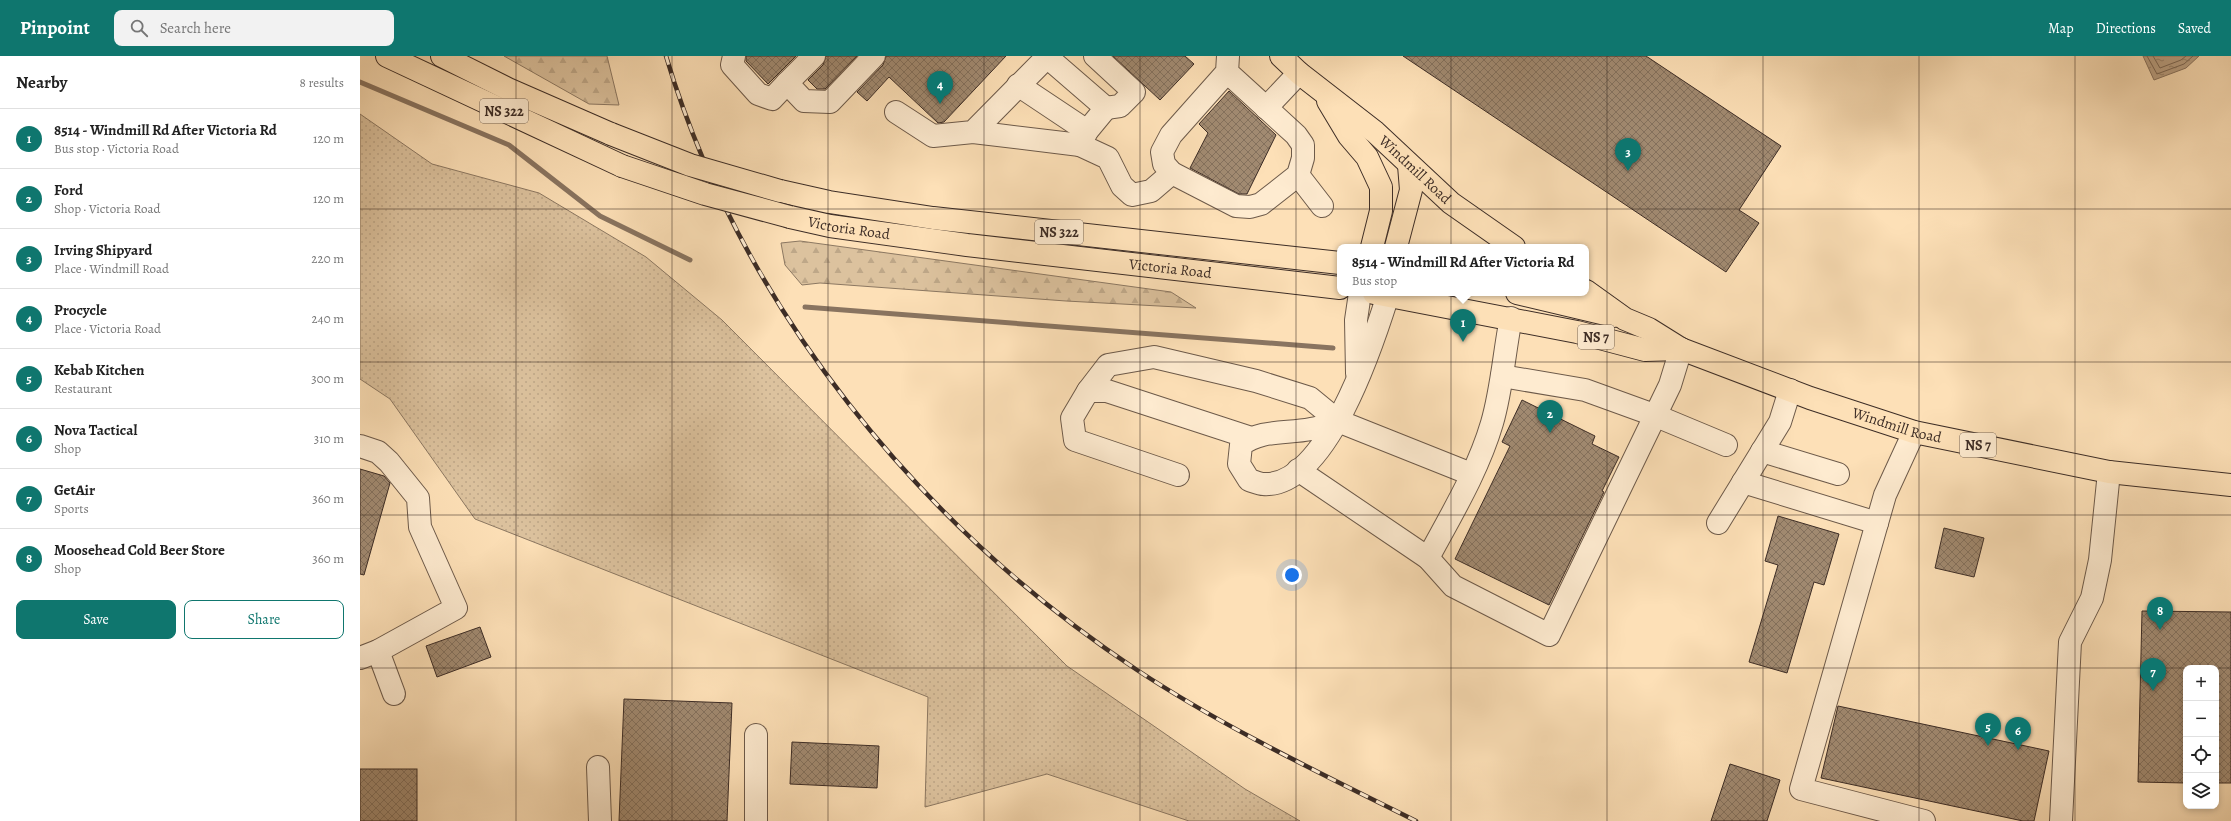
<!DOCTYPE html>
<html lang="en">
<head>
<meta charset="utf-8">
<style>
  body { margin:0; font-family:Alegreya,serif; background:#f2f2f2; color:#222 }
  .controls { position:absolute; right:12px; bottom:12px; display:grid; overflow:hidden; border-radius:8px; box-shadow:0 2px 6px #0003 }
  .controls button { width:36px; height:36px; display:grid; place-items:center; padding:0; border:0; border-bottom:1px solid #e0e0e0; background:#fff; color:#222; font:20px sans-serif }
  .you { position:absolute; left:932px; top:519px; width:14px; height:14px; margin:-10px; border:3px solid #fff; border-radius:50%; background:#1a73e8; box-shadow:0 0 0 6px #1a73e833 }
  .badge { display:grid; place-items:center; width:26px; height:26px; border-radius:50%; background:#0f766e; color:#fff; font-size:13px; font-weight:700 }
  .pin { position:absolute; translate:-50% -33px; filter:drop-shadow(0 1px 2px #0008) }
  .pin::after { content:''; position:absolute; top:21px; width:14px; height:12px; background:inherit; clip-path:polygon(0 0,100% 0,50% 100%) }
  .popup { position:absolute; left:977px; top:188px; width:252px; height:52px; box-sizing:border-box; display:grid; place-content:center; border-radius:8px; background:#fff; filter:drop-shadow(0 1px 3px #0005); font-size:13px; white-space:nowrap; color:#767676 }
  .popup b { font-size:15px; color:#222 }
  .popup::after { content:''; position:absolute; left:50%; top:100%; margin-left:-8px; border:8px solid transparent; border-top-color:#fff }
  .list { margin:0; padding:0; list-style:none }
  h2 { display:flex; justify-content:space-between; align-items:center; height:52px; margin:0; padding:0 16px; font-size:17px }
  h2 small { font-size:13px; font-weight:400; color:#767676 }
  .list li { display:grid; grid-template-columns:26px 1fr auto; gap:12px; align-items:center; box-sizing:border-box; height:60px; padding:0 16px; border-top:1px solid #e0e0e0 }
  .list b { display:block; font-size:15px; white-space:nowrap }
  .list p { margin:0; font-size:13px; white-space:nowrap; color:#767676 }
  .list em { font-size:13px; font-style:normal; color:#767676 }
  .actions { display:flex; gap:8px; padding:12px 16px }
  .actions a { flex:1; padding:9px 0; border:1px solid #0f766e; border-radius:8px; text-align:center; font-size:14px; color:#0f766e }
  .actions .main { background:#0f766e; color:#fff }
  .icon { flex:none; width:22px; height:22px; fill:none; stroke:currentColor; stroke-width:2; stroke-linecap:round; stroke-linejoin:round }
  .map { position:relative; flex:none; width:1871px; height:765px; overflow:hidden }
  header { display:flex; align-items:center; gap:24px; box-sizing:border-box; height:56px; padding:0 20px; background:#0f766e; color:#fff }
  header strong { font-size:19px }
  nav { display:flex; gap:22px; margin-inline-start:auto; font-size:14px }
  .search { width:280px; height:36px; background:#f2f2f2; display:flex; align-items:center; gap:10px; box-sizing:border-box; padding:0 14px; border-radius:8px; color:#767676; font-size:15px }
  main { display:flex }
  aside { flex:1; background:#fff }
  .map>svg:first-child { display:block }
  .grass { fill:url(#grass-dots); stroke:#8c7862 }
  .forest { fill:url(#forest-firs); stroke:#8c7862 }
  .water { fill:url(#water-ripples); stroke:#897460 }
  .lines { fill:none; stroke-linecap:round; stroke-linejoin:round }
  .shore { stroke:#7c6856; stroke-width:1 }
  .stream { stroke:#897460; stroke-width:5 }
  .building { fill:url(#building-cross-hatch); stroke:#3d2d26 }
  .minor-casing { stroke:#6d5a4a; stroke-width:24 }
  .major-casing { stroke:#3d2d26; stroke-width:24 }
  .minor { stroke:#feebd0; stroke-width:22 }
  .major { stroke:#fde0b7; stroke-width:22 }
  .rail-casing { stroke:#3d2d26; stroke-width:4.5 }
  .rail { stroke:#feebd0; stroke-width:3; stroke-dasharray:9; stroke-linecap:butt }
  .major-bridge-casing { stroke:#3d2d26; stroke-width:24; stroke-linecap:butt }
  .major-bridge { stroke:#fde0b7; stroke-width:22 }
  .grid { fill:none; stroke:#3d2d26; stroke-width:1; stroke-opacity:0.55 }
  .labels { text-anchor:middle; stroke-width:3; stroke-linejoin:round; paint-order:stroke }
  .shield { fill:#feebd0; stroke:#776659; stroke-width:1 }
  .shield-label { font-size:14px; font-weight:bold; fill:#3d2d26 }
  .street-label { font-size:15px; fill:#3d2d26; stroke:#feebd0 }
</style>
</head>
<body>
<header>
<strong>Pinpoint</strong>
<div class="search"><svg class="icon" aria-label="search" viewBox="0 0 24 24"><circle cx="10" cy="10" r="6"/><path d="M15 15l6 6"/></svg>Search here</div>
<nav><a>Map</a><a>Directions</a><a>Saved</a></nav>
</header>
<main>
<aside>
<h2>Nearby<small>8 results</small></h2>
<ul class="list">
<li><span class="badge">1</span><div><b>8514 - Windmill Rd After Victoria Rd</b><p>Bus stop · Victoria Road</p></div><em>120 m</em></li>
<li><span class="badge">2</span><div><b>Ford</b><p>Shop · Victoria Road</p></div><em>120 m</em></li>
<li><span class="badge">3</span><div><b>Irving Shipyard</b><p>Place · Windmill Road</p></div><em>220 m</em></li>
<li><span class="badge">4</span><div><b>Procycle</b><p>Place · Victoria Road</p></div><em>240 m</em></li>
<li><span class="badge">5</span><div><b>Kebab Kitchen</b><p>Restaurant</p></div><em>300 m</em></li>
<li><span class="badge">6</span><div><b>Nova Tactical</b><p>Shop</p></div><em>310 m</em></li>
<li><span class="badge">7</span><div><b>GetAir</b><p>Sports</p></div><em>360 m</em></li>
<li><span class="badge">8</span><div><b>Moosehead Cold Beer Store</b><p>Shop</p></div><em>360 m</em></li>
</ul>
<div class="actions"><a class="main">Save</a><a>Share</a></div>
</aside>
<div class="map">
<svg width="1871" height="765" viewBox="0 0 1871 765">
  <defs>
    <pattern id="grass-dots" width="8" height="8" patternUnits="userSpaceOnUse"><rect width="8" height="8" fill="#dcc29e"/><path d="M2 2h.1M6 6h.1" fill="none" stroke="#bea788" stroke-width="1.8" stroke-linecap="round"/></pattern>
    <pattern id="forest-firs" width="22" height="20" patternUnits="userSpaceOnUse"><rect width="22" height="20" fill="#dcc29e"/><path d="M5 1l3.5 6h-7zM16 11l3.5 6h-7z" fill="#bea788"/></pattern>
    <pattern id="water-ripples" width="26" height="14" patternUnits="userSpaceOnUse"><rect width="26" height="14" fill="#bca386"/><path d="M2 4q2-2 4 0t4 0M15 11q2-2 4 0t4 0" fill="none" stroke="#9a856d"/></pattern>
    <pattern id="building-cross-hatch" width="8" height="8" patternUnits="userSpaceOnUse"><rect width="8" height="8" fill="#a18a71"/><path d="M0 0l8 8M0 8l8-8" fill="none" stroke="#84715d"/></pattern>
  </defs>
  <rect width="100%" height="100%" fill="#fde0b7"/>
  <filter id="stains"><feTurbulence type="fractalNoise" baseFrequency=".005" numOctaves="4"/><feColorMatrix values="0 0 0 0 .2 0 0 0 0 .09 0 0 0 0 .02 0 0 0 .5 -.17"/></filter>
  <radialGradient id="worn" r=".72"><stop offset=".6" stop-color="#630" stop-opacity="0"/><stop offset="1" stop-color="#630" stop-opacity=".3"/></radialGradient>
  <!-- grass -->
  <polygon class="grass" points="0,58 72,108 179,137 286,201 362,264 707,610 885,733 940,765 829,765 687,718 565,751 568,641 115,463 30,343 0,323"/>
  <!-- forest -->
  <g class="forest">
    <polygon points="144,0 247,0 259,49 229,48"/>
    <polygon points="440,185 811,236 836,252 706,245 460,227 442,229 425,209 421,187"/>
  </g>
  <!-- water -->
  <polygon class="water" points="1783,0 1839,0 1826,12 1794,24"/>
  <g class="lines">
    <!-- shore -->
    <g class="shore">
      <polyline points="1787,0 1797,18 1824,8 1833,0"/>
      <polyline points="1793,0 1800,12 1821,4 1826,0"/>
    </g>
    <!-- stream -->
    <g class="stream">
      <polyline points="0,26 149,89 240,160 330,204"/>
      <polyline points="445,251 973,292"/>
    </g>
  </g>
  <!-- building -->
  <g class="building">
    <polygon points="386,0 436,0 408,28 386,5"/>
    <polygon points="466,0 497,0 465,33 457,33 448,24 463,9"/>
    <polygon points="526,0 646,0 584,66 578,67 529,21 507,45 497,36 523,9"/>
    <polygon points="753,0 825,0 834,8 800,44"/>
    <polygon points="1043,0 1286,0 1421,90 1379,154 1399,167 1366,216"/>
    <polygon points="869,35 916,79 887,138 879,138 830,112 848,77 839,68"/>
    <polygon points="1162,344 1235,380 1232,388 1259,401 1242,435 1244,436 1189,549 1095,503 1150,390 1142,386"/>
    <polygon points="0,413 24,420 30,427 4,519 0,518"/>
    <polygon points="1418,460 1479,478 1464,529 1454,526 1427,617 1389,606 1418,509 1405,505"/>
    <polygon points="1584,472 1624,482 1614,521 1575,512"/>
    <polygon points="1782,555 1871,556 1871,727 1856,727 1856,612 1826,612 1826,727 1778,726"/>
    <polygon points="120,571 131,601 77,621 66,590"/>
    <polygon points="264,643 372,647 367,765 259,765"/>
    <polygon points="1478,650 1689,695 1674,765 1663,765 1461,722"/>
    <polygon points="432,686 519,690 517,732 430,728"/>
    <polygon points="1370,708 1420,724 1407,765 1351,765"/>
    <rect x="0" y="713" width="57" height="52"/>
  </g>
  <g class="lines">
    <!-- minor casing -->
    <g class="minor-casing">
      <g id="minor">
        <polyline points="374,0 372,9 398,38 412,43 427,27"/>
        <polyline points="454,0 427,27 444,45 470,46 514,0"/>
        <polyline points="735,0 774,36 760,50 746,52"/>
        <polyline points="867,16 936,79 943,89 943,102 938,119 901,148 890,151 876,150 812,117 804,108 802,96 811,79 867,16 868,0"/>
        <polyline points="658,29 727,75"/>
        <polyline points="906,52 939,17"/>
        <polyline points="536,56 573,80 613,76 688,0"/>
        <polyline points="613,76 720,89 727,75 746,52 687,1"/>
        <polyline points="720,89 748,102 762,130 772,139 791,135 812,117"/>
        <polyline points="938,119 962,150"/>
        <polyline points="997,317 996,264 1000,237"/>
        <polyline points="1142,320 1225,334 1294,359 1366,389"/>
        <polyline points="728,335 748,309 794,301 896,325 950,342 978,365 1111,418"/>
        <path d="M978,365c-9,3 -18,7 -27,8 -24,5 -50,0 -70,16l-2,19 10,16c4,1 10,4 14,4 63,5 110,-141 125,-189"/>
        <polyline points="1554,376 1525,439 1441,733 1564,765"/>
        <polyline points="0,390 18,396 29,406 58,442 60,471 96,552 18,595 0,602"/>
        <polyline points="1402,395 1478,418"/>
        <polyline points="938,414 1068,502 1093,530 1189,579 1310,329 1321,293"/>
        <polyline points="818,419 715,384 712,362 728,335 747,335 891,382"/>
        <polyline points="1383,426 1517,467"/>
        <polyline points="1358,467 1420,366 1430,334"/>
        <path d="M1068,502c23,-43 50,-87 64,-135 10,-34 12,-70 19,-105"/>
        <polyline points="18,595 34,638"/>
        <polyline points="396,679 396,765"/>
        <polyline points="238,711 240,765"/>
        <polyline points="1701,765 1710,586 1732,542 1740,504 1749,416"/>
      </g>
    </g>
    <!-- major casing -->
    <g class="major-casing">
      <g id="major">
        <polyline points="27,0 262,110"/>
        <polyline points="82,0 148,33 251,78"/>
        <path id="s1" d="M921,0l18,17 76,59 76,71 63,44"/>
        <polyline points="968,45 989,80 1007,101 1021,131 1021,155 1012,191"/>
        <polyline points="420,135 469,146 573,162 980,207"/>
        <path id="s2" d="M430,161l40,9 137,19 373,43"/>
        <polyline points="1036,191 1051,134 1049,109"/>
        <path id="s3" d="M1226,235l39,28 24,10 32,20 129,49 104,34 195,40 122,13"/>
        <polyline points="1014,237 1217,276 1285,294 1321,293"/>
        <polyline points="1157,237 1254,260"/>
      </g>
    </g>
    <!-- minor -->
    <use href="#minor" class="minor"/>
    <!-- major -->
    <use href="#major" class="major"/>
    <!-- rail casing -->
    <g class="rail-casing">
      <path id="rail" d="M306,0c75,251 254,470 471,614 88,58 185,104 279,151"/>
    </g>
    <!-- rail -->
    <use href="#rail" class="rail"/>
    <!-- major-bridge casing -->
    <g class="major-bridge-casing">
      <g id="major-bridge">
        <polyline points="251,78 330,109 420,135"/>
        <polyline points="262,110 345,138 430,161"/>
      </g>
    </g>
    <!-- major-bridge -->
    <use href="#major-bridge" class="major-bridge"/>
  </g>
  <!-- grid -->
  <path class="grid" d="M156,0v765M312,0v765M468,0v765M624,0v765M780,0v765M936,0v765M1091,0v765M1247,0v765M1403,0v765M1559,0v765M1715,0v765M0,153h1871M0,306h1871M0,459h1871M0,612h1826M1826,612h30M1856,612h15"/>
  <g class="labels">
    <!-- shield labels -->
    <g class="shield">
      <rect x="120" y="43" width="48" height="24" rx="3"/>
      <rect x="675" y="164" width="48" height="24" rx="3"/>
      <rect x="1218" y="269" width="36" height="24" rx="3"/>
      <rect x="1600" y="377" width="36" height="24" rx="3"/>
    </g>
    <g class="shield-label">
      <text x="144" y="60">NS 322</text>
      <text x="699" y="181">NS 322</text>
      <text x="1236" y="286">NS 7</text>
      <text x="1618" y="394">NS 7</text>
    </g>
    <!-- street labels -->
    <g class="street-label">
      <text dy="5" stroke="none"><textPath href="#s1" startOffset="176">Windmill Road</textPath></text>
      <text dy="5" stroke="none"><textPath href="#s2" startOffset="60">Victoria Road</textPath></text>
      <text dy="5" stroke="none"><textPath href="#s2" startOffset="384">Victoria Road</textPath></text>
      <text dy="5" stroke="none"><textPath href="#s3" startOffset="341">Windmill Road</textPath></text>
    </g>
  </g>
  <rect width="100%" height="100%" filter="url(#stains)"/>
  <rect width="100%" height="100%" fill="url(#worn)"/>
</svg>
<div class="controls">
<button>+</button>
<button>−</button>
<button><svg class="icon" aria-label="locate" viewBox="0 0 24 24"><circle cx="12" cy="12" r="6"/><path d="M12 2v4M12 18v4M2 12h4M18 12h4"/></svg></button>
<button><svg class="icon" aria-label="layers" viewBox="0 0 24 24"><path d="M12 4l9 5-9 5-9-5zM3 14l9 5 9-5"/></svg></button>
</div>
<div class="you"></div>
<div class="pin badge" style="left:1103px;top:286px">1</div>
<div class="popup"><b>8514 - Windmill Rd After Victoria Rd</b>Bus stop</div>
<div class="pin badge" style="left:1190px;top:377px">2</div>
<div class="pin badge" style="left:1268px;top:115px">3</div>
<div class="pin badge" style="left:580px;top:48px">4</div>
<div class="pin badge" style="left:1628px;top:690px">5</div>
<div class="pin badge" style="left:1658px;top:694px">6</div>
<div class="pin badge" style="left:1793px;top:635px">7</div>
<div class="pin badge" style="left:1800px;top:574px">8</div>
</div>
</main>
</body>
</html>
